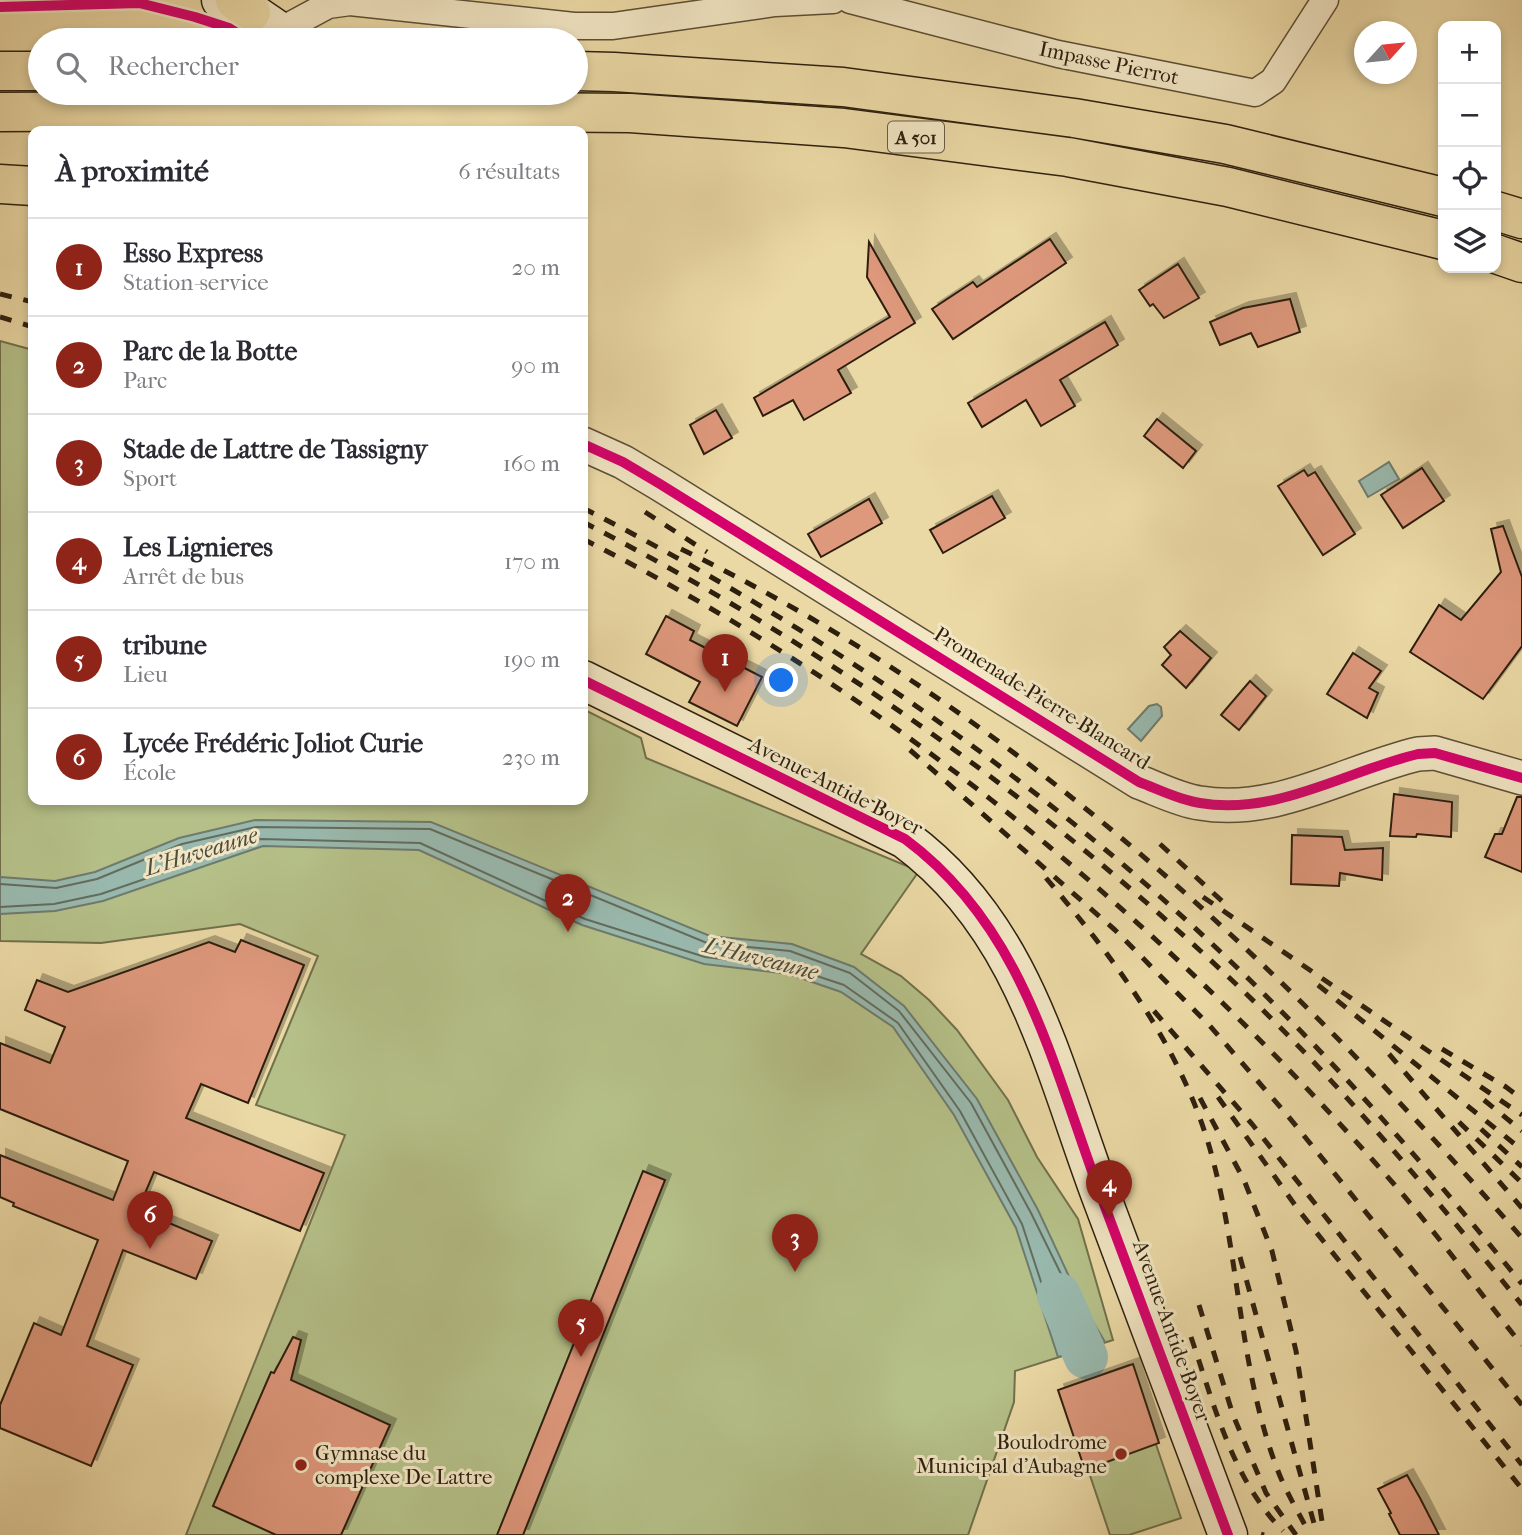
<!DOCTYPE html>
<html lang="fr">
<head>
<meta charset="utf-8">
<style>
  body { margin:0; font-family:"IM FELL French Canon",serif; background:#f7f7f7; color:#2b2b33 }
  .controls { position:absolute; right:21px; top:21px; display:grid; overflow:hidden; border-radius:14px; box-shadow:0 4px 10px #0003 }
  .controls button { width:63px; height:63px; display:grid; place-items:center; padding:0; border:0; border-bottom:2px solid #e1e1e2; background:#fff; color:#2b2b33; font:35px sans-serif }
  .compass { position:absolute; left:1354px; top:21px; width:63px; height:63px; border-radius:50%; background:#fff; box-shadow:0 4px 10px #0003; rotate:63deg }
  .you { position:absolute; left:782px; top:681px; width:24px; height:24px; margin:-18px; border:5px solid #fff; border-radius:50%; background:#1a73e8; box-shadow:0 0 0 10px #1a73e833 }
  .badge { display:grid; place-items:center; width:46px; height:46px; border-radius:50%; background:#8f2418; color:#fff; font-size:23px; font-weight:700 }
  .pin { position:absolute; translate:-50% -58px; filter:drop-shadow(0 2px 4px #0008) }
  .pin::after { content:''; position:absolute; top:37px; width:24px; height:21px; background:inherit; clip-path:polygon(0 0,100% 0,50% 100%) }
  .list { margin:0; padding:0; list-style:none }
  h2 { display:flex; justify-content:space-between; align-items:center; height:91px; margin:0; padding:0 28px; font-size:30px }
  h2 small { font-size:23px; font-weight:400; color:#7c7c81 }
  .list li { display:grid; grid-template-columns:46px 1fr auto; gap:21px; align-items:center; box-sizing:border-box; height:98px; padding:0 28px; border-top:2px solid #e1e1e2 }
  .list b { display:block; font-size:26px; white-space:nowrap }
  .list p { margin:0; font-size:23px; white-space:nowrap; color:#7c7c81 }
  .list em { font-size:23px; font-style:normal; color:#7c7c81 }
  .icon { flex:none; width:38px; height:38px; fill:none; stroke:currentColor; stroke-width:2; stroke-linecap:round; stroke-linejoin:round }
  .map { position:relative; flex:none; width:1522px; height:1535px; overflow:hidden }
  .search { position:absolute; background:#fff; box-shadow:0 4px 10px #0003; left:28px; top:28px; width:560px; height:77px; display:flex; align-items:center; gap:18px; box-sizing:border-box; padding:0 24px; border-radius:38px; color:#7c7c81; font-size:26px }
  .panel { position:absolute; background:#fff; box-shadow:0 4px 10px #0003; left:28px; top:126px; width:560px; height:679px; border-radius:14px }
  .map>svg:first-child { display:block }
  .green { fill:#b5c088; stroke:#71704b; stroke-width:2 }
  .water { fill:#99b9ae; stroke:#6e7b6e; stroke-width:2 }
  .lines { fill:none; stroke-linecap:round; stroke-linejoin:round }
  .shore { stroke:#636c5e; stroke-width:2 }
  .river { stroke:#99b9ae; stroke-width:44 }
  .building { fill:#de987c; stroke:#2d1f0e; stroke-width:2; filter:url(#shadow) }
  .minor-casing { stroke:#5c4e34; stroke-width:29 }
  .tertiary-casing { stroke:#5c4e34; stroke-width:36 }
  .secondary-casing { stroke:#2d1f0e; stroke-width:41 }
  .motorway-casing { stroke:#2d1f0e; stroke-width:41 }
  .minor { stroke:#f2e6c4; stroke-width:26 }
  .tertiary { stroke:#f2e6c4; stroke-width:33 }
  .secondary { stroke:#f2e6c4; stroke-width:38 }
  .motorway { stroke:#ebd9a5; stroke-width:38 }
  .rail { stroke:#2d1f0e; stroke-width:5; stroke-dasharray:12 12; stroke-linecap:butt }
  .motorway-bridge-casing { stroke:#2d1f0e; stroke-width:41; stroke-linecap:butt }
  .motorway-bridge { stroke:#ebd9a5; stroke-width:38 }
  .cycleway-casing { stroke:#f2e6c4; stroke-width:15 }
  .cycleway { stroke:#d6006c; stroke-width:10 }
  .poi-dot { fill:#8f2418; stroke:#f2e6c4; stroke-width:2.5 }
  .labels { text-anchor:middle; stroke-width:6; stroke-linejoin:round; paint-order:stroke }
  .shield { fill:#f2e6c4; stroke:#685b45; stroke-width:2 }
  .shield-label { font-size:19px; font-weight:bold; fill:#2d1f0e }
  .street-label { font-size:21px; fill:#2d1f0e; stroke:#f2e6c4 }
  .poi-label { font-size:21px; fill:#2d1f0e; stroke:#f2e6c4; text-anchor:end }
  .water-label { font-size:23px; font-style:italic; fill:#4d4d3e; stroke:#f2e6c4 }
</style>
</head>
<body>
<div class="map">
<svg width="1522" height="1535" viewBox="0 0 1522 1535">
  <defs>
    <filter id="shadow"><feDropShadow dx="6" dy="-6" stdDeviation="0" flood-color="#0004"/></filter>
  </defs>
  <rect width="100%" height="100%" fill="#ebd9a5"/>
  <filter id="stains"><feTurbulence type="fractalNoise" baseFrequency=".00286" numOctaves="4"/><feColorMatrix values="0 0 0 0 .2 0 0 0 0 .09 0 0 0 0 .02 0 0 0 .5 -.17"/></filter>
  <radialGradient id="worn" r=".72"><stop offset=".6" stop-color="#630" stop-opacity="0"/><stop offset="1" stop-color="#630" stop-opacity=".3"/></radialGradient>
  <!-- green -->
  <g class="green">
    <polygon points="0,341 33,350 33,800 583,800 583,709 641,738 646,758 919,871 861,954 901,976 929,1000 957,1030 1008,1100 1037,1157 1078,1219 1113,1340 1015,1371 1014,1402 968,1535 186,1535 345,1135 256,1105 318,956 240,924 101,943 0,941"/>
    <polygon points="1129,1365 1181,1518 1129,1535 1110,1535 1061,1389"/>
  </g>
  <!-- water -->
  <g class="water">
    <polygon points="1389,462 1399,479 1368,497 1359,481"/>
    <polygon points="1157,704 1161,707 1162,716 1141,741 1128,729 1149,706"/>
    <polygon points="255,820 431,822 710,936 792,944 854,967 904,1006 977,1099 1038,1210 1080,1300 1105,1342 1058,1357 1016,1228 954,1115 893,1027 841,992 789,974 704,964 582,925 419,850 263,846 103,901 55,911 0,914 0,877 55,881 95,872 179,838"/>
  </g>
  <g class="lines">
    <!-- shore -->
    <g class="shore">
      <polyline points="0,884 56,888 97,879 182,844 256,827 430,829 707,943 790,951 850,973 899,1011 971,1103 1031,1213 1092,1337 1066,1347 1062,1346 1022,1224 960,1111 898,1023 844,985 790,967 705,957 585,919 420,843 261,839 101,894 54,904 0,907"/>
      <polygon points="1058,1297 1062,1298 1079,1329 1078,1334 1070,1337 1067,1335 1056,1301"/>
    </g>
    <!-- river -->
    <polyline class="river" points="1059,1295 1086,1357"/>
  </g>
  <!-- building -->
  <g class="building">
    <polygon points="1050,239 1066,263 953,339 932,309 973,282 977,287"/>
    <polygon points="869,242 915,323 838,370 851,393 804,420 793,400 763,416 754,398 890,317 867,277"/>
    <polygon points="1178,264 1199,298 1164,318 1153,304 1150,306 1139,290"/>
    <polygon points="1290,299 1300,332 1258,347 1251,333 1220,345 1210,322 1243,308"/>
    <polygon points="1105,322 1118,345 1060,380 1075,406 1041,426 1026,400 982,427 968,403"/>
    <polygon points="716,410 732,438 704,454 690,425"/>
    <polygon points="1157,419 1196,451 1183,468 1144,436"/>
    <polygon points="1422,468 1444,501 1403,528 1381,495"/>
    <polygon points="1304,470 1308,476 1315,472 1355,534 1323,555 1278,486"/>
    <polygon points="992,496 1005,518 943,553 930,530"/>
    <polygon points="869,499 882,523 821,557 808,534"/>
    <polygon points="1503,526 1522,577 1522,646 1483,699 1410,652 1439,605 1461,620 1501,572 1491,529"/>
    <polygon points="666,616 694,631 690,640 762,677 737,726 689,702 700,682 646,654"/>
    <polygon points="1180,631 1211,658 1186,688 1162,665 1171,655 1164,647"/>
    <polygon points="1353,653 1381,671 1369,688 1378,693 1367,718 1327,694"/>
    <polygon points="1250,681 1266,696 1239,730 1221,715"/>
    <polygon points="1394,794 1452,802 1451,837 1417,834 1416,837 1390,836"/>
    <polygon points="1517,797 1522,797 1522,872 1485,857 1495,834 1502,834"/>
    <polygon points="1292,835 1342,837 1345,850 1383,848 1382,880 1340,873 1339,886 1291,884"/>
    <polygon points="241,940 304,965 248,1103 201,1084 186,1118 324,1173 300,1231 154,1172 138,1210 212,1241 196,1279 123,1250 87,1346 133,1365 91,1466 0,1428 0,1405 34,1323 61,1335 98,1240 13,1206 14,1203 0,1197 0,1155 113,1200 128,1161 0,1109 0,1043 50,1063 65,1027 25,1010 37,980 68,992 209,942 235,952"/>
    <polygon points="643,1171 665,1180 523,1535 497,1535"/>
    <polygon points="293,1337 301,1340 291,1380 390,1425 341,1535 276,1535 213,1506 271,1372 274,1373"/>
    <polygon points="1133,1364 1159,1443 1085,1470 1058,1390"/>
    <polygon points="1407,1475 1420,1498 1439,1535 1400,1535 1389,1514 1391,1513 1378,1489"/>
  </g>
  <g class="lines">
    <!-- minor casing -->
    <g class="minor-casing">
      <g id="minor">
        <polyline points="850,0 1058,54 1255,93 1273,81 1325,0"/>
        <polyline points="278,32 328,5 350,2 574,26 613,26 775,3 833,0"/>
      </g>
    </g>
    <!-- tertiary casing -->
    <g class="tertiary-casing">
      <path id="tertiary" d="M583,444l40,18 37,22 479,298c19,7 40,18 61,21 76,13 146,-32 218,-49l17,-1 87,25"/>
    </g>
    <!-- secondary casing -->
    <g class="secondary-casing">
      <g id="secondary">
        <polyline points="221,0 251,12 292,40"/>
        <path d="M583,680l322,159c119,88 147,226 196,357 42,113 84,226 127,339"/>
      </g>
    </g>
    <!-- motorway casing -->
    <g class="motorway-casing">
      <g id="motorway">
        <polyline points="235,0 251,12"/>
        <polyline points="0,71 40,71"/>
        <polyline points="576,71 614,72 843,87 1074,118 1225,144 1443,197"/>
        <polyline points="379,111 630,113 844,128 1068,157 1228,187 1443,240"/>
        <polyline points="0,112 317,110"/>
        <polyline points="0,184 33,186"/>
        <polyline points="1496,211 1522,219"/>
        <polyline points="1496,254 1522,263"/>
      </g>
    </g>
    <!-- minor -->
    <use href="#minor" class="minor"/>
    <!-- tertiary -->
    <use href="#tertiary" class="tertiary"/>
    <!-- secondary -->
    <use href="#secondary" class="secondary"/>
    <!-- motorway -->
    <use href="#motorway" class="motorway"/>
    <!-- rail -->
    <g class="rail">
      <polyline points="0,294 33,302"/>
      <polyline points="0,317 33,327"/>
      <path d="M583,508c254,129 493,296 694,499 87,87 167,181 245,277"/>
      <polyline points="645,512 707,552"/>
      <path d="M583,522c238,122 461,279 655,464 103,98 194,208 284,319"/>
      <path d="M583,539c312,157 581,383 810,644 45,52 86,109 129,162"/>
      <path d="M681,549c332,160 601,414 841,689"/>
      <polyline points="910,750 1115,930 1210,1026 1288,1116 1522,1405"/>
      <polyline points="1160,844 1223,902"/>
      <path d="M1046,878c72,85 141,177 168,286 26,101 26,209 64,307 8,21 21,42 31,62"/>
      <polyline points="1203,897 1522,1115"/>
      <polyline points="1318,985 1522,1150"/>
      <polyline points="1154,1011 1252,1124 1522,1465"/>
      <polyline points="1442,1049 1506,1087 1522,1099"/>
      <polyline points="1389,1054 1522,1208"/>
      <polyline points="1218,1097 1300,1212 1522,1489"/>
      <polyline points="1200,1098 1244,1180 1272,1251 1296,1351 1323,1528"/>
      <polyline points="1484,1100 1522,1131"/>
      <polyline points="1459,1122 1522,1183"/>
      <polyline points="1481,1129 1522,1167"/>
      <polyline points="1240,1257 1315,1527"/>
      <polyline points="1199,1305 1233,1415 1266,1493 1296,1535"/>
      <path d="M1191,1337c23,67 41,142 92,194"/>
      <polyline points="1261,1534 1264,1535"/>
    </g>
    <!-- motorway-bridge casing -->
    <g class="motorway-bridge-casing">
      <polyline id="motorway-bridge" points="317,110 379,111"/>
    </g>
    <!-- motorway-bridge -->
    <use href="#motorway-bridge" class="motorway-bridge"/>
    <!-- cycleway casing -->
    <g class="cycleway-casing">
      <g id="cycleway">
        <polyline points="0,7 139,3 195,17 229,28 248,40"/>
        <path d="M583,444l40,18 37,22 479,298c19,7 40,18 61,21 76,13 146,-32 218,-49l17,-1 87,25"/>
        <path d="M583,680l322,159c119,88 147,226 196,357 42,113 84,226 127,339"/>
      </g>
    </g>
    <!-- cycleway -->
    <use href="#cycleway" class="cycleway"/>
  </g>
  <!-- markers -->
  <g class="poi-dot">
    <circle cx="1121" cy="1454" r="7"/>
    <circle cx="301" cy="1465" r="7"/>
  </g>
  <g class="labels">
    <!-- shield labels -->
    <rect class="shield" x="888" y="121.5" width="56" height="31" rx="5"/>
    <g class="shield-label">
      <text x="916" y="144">A 501</text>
    </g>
    <!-- street labels -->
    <g class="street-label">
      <text transform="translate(1109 63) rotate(12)" y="7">Impasse Pierrot</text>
      <text transform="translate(1042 698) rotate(32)" y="7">Promenade Pierre Blancard</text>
      <text transform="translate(836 786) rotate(27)" y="7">Avenue Antide Boyer</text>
      <text transform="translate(1172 1331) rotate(70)" y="7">Avenue Antide Boyer</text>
    </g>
    <!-- poi labels -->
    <g class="poi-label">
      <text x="1107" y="1449">Boulodrome<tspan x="1107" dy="24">Municipal d'Aubagne</tspan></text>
      <text x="315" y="1460" text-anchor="start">Gymnase du<tspan x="315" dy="24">complexe De Lattre</tspan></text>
    </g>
    <!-- water labels -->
    <g class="water-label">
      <text transform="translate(201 851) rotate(-17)" y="8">L'Huveaune</text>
      <text transform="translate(761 958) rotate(14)" y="8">L'Huveaune</text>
    </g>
  </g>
  <rect width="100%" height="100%" filter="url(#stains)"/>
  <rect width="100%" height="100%" fill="url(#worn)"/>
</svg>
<div class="controls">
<button>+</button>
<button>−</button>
<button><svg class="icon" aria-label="locate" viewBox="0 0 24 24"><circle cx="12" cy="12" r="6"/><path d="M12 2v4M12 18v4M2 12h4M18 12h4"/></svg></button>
<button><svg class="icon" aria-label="layers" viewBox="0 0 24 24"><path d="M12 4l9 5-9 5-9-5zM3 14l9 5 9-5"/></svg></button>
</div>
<svg class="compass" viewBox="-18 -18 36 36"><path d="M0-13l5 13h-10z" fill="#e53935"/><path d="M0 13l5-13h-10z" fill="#7c7c81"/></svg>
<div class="you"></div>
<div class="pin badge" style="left:725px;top:692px">1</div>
<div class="pin badge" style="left:568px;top:932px">2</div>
<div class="pin badge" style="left:795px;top:1272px">3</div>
<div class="pin badge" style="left:1109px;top:1218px">4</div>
<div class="pin badge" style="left:581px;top:1357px">5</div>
<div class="pin badge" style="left:150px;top:1249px">6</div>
<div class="search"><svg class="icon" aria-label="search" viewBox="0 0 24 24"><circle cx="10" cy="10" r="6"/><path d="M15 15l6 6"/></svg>Rechercher</div>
<section class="panel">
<h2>À proximité<small>6 résultats</small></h2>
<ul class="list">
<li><span class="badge">1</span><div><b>Esso Express</b><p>Station-service</p></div><em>20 m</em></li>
<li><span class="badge">2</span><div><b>Parc de la Botte</b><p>Parc</p></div><em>90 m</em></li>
<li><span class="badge">3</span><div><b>Stade de Lattre de Tassigny</b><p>Sport</p></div><em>160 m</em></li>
<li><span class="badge">4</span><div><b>Les Lignieres</b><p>Arrêt de bus</p></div><em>170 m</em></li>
<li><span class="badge">5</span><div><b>tribune</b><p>Lieu</p></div><em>190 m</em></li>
<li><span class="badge">6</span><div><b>Lycée Frédéric Joliot Curie</b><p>École</p></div><em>230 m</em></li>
</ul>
</section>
</div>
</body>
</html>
